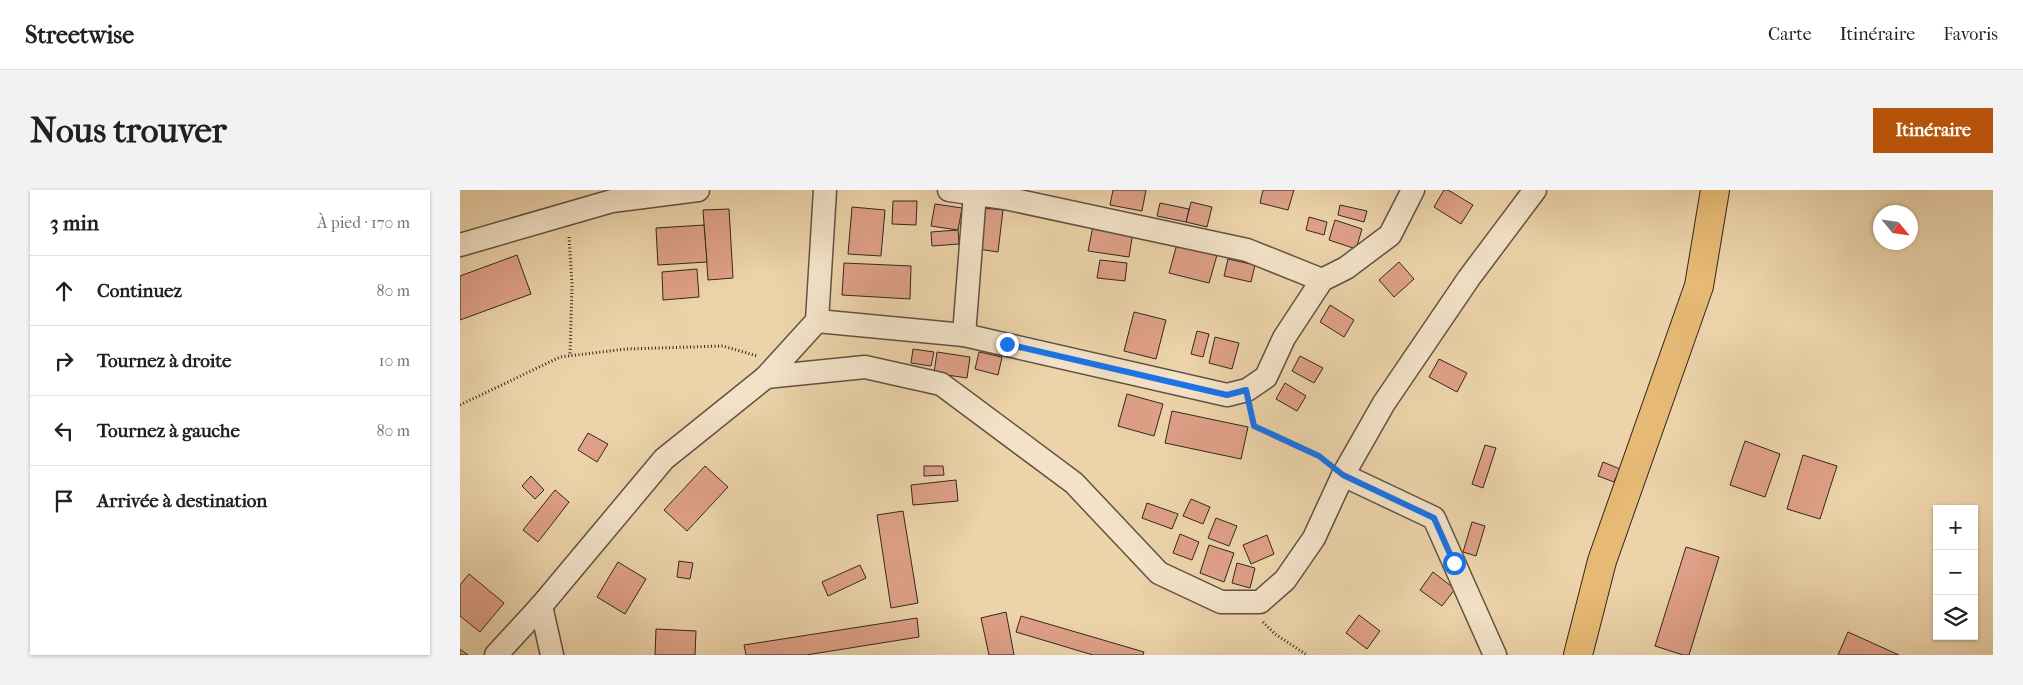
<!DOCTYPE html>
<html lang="fr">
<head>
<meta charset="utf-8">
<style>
  body { margin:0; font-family:"IM FELL French Canon",serif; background:#f2f2f2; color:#202124 }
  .controls { position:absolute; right:15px; bottom:15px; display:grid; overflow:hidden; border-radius:0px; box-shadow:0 1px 4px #0004 }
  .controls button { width:45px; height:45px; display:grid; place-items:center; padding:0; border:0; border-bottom:1px solid #e0e0e0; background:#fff; color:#202124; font:25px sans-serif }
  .compass { position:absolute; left:1413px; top:15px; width:45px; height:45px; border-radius:50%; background:#fff; box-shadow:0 1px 4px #0004; rotate:119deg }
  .stop { position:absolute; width:15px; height:15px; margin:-11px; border:4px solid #1a73e8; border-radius:50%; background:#fff }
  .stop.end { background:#1a73e8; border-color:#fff; box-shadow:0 1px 5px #0008 }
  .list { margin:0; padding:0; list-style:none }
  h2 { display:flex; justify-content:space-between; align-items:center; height:65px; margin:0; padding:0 20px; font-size:21px }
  h2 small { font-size:16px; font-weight:400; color:#757577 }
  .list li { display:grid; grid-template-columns:32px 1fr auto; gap:15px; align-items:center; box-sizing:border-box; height:70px; padding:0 20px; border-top:1px solid #e0e0e0 }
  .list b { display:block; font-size:19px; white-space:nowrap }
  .list em { font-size:16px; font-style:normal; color:#757577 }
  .icon { flex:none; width:28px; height:28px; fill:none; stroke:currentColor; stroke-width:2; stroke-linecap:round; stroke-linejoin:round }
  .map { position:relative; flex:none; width:1533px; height:465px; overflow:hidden; border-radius:0px }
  header { display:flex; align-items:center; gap:30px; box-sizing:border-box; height:70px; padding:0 25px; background:#fff; border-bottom:1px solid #e0e0e0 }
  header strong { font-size:24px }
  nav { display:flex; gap:28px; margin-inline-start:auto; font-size:18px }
  .intro { display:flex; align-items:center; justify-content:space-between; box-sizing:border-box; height:120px; padding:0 30px }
  h1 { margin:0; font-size:35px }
  .button { padding:12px 22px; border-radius:0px; background:#b45309; color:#fff; font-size:18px; font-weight:700 }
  main { display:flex; gap:30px; padding:0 30px }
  aside { flex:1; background:#fff; border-radius:0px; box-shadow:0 1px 4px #0004 }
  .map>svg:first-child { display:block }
  .building { fill:#dea088; stroke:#33271f }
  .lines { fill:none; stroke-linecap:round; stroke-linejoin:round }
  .minor-casing { stroke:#615242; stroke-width:25 }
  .major-casing { stroke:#33271f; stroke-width:30 }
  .path { stroke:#33271f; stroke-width:3; stroke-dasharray:1 2.5; stroke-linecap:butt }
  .minor { stroke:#f3e2c8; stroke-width:22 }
  .major { stroke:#e6ba75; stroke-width:28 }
  .route { stroke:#1a73e8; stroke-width:6 }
</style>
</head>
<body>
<header>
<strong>Streetwise</strong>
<nav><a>Carte</a><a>Itinéraire</a><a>Favoris</a></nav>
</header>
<div class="intro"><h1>Nous trouver</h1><a class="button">Itinéraire</a></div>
<main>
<aside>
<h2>3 min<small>À pied · 170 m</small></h2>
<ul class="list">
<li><svg class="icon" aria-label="ahead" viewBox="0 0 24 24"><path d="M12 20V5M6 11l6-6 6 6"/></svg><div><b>Continuez</b></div><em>80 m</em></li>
<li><svg class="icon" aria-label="right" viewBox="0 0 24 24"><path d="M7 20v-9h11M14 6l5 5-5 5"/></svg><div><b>Tournez à droite</b></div><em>10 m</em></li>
<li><svg class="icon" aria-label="left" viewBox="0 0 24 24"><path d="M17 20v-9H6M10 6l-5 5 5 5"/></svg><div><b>Tournez à gauche</b></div><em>80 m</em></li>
<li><svg class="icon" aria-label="arrive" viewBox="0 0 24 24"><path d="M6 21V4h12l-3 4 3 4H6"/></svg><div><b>Arrivée à destination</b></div></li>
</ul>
</aside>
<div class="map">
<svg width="1533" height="465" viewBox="0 0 1533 465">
  <rect width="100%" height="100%" fill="#ecd3aa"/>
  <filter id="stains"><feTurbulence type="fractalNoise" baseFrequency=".004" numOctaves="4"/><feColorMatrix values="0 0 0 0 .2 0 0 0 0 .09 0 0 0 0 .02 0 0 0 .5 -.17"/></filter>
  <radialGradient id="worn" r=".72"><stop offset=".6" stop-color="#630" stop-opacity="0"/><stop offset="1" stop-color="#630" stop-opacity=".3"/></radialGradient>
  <!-- building -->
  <g class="building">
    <polygon points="653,0 686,0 682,21 650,15"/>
    <polygon points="803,0 834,0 828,20 800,13"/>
    <polygon points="984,0 988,0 1013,15 1001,34 974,17"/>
    <polygon points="433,11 457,11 456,35 432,34"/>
    <polygon points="731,12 752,17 747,37 726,32"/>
    <polygon points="700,13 729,19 726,32 697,26"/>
    <polygon points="475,14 502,18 498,40 471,36"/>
    <polygon points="880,15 907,21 904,32 878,25"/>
    <polygon points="392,17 425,20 421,66 388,64"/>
    <polygon points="523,18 543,20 538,62 518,59"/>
    <polygon points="269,19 273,88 248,90 243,20"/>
    <polygon points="849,27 867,32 864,45 846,40"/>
    <polygon points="875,30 902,39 896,59 869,50"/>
    <polygon points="244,35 247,72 198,75 196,38"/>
    <polygon points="633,36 673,42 669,67 628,61"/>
    <polygon points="498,40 499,54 472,56 471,42"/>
    <polygon points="717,54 757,65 749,93 709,83"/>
    <polygon points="57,65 71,104 0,130 0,86"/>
    <polygon points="768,69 795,75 791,92 764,86"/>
    <polygon points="640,70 667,73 665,91 637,88"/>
    <polygon points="939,72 954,89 934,107 919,90"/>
    <polygon points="384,73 451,76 450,109 382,105"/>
    <polygon points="237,79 239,107 203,110 202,82"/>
    <polygon points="870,115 894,130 884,147 860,132"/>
    <polygon points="674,122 706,130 696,169 664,161"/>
    <polygon points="737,141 749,144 743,167 731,164"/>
    <polygon points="755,147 779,153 772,179 749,173"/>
    <polygon points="453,159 474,162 471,176 451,173"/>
    <polygon points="477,162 510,167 507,188 474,183"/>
    <polygon points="519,162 542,167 538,185 515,179"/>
    <polygon points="840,166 863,178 854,193 832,181"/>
    <polygon points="979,169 1007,183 997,202 969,187"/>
    <polygon points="825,193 846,206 837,221 816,209"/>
    <polygon points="667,204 703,214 694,246 658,236"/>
    <polygon points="712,221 788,237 781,269 705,253"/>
    <polygon points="128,243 148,254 137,272 118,260"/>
    <polygon points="1285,251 1320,264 1305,307 1270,295"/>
    <polygon points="1025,255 1036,258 1023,298 1012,294"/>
    <polygon points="1343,265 1377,276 1360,329 1327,319"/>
    <polygon points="1143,272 1160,279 1154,292 1138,286"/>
    <polygon points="245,276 268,297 227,341 204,320"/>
    <polygon points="464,276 483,276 484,285 464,286"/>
    <polygon points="71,286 84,300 75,309 62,296"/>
    <polygon points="496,290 498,311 453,315 451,295"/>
    <polygon points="95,300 109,312 78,352 63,340"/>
    <polygon points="731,309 750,317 743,334 723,326"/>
    <polygon points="687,313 718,324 712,339 682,328"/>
    <polygon points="443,321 458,413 431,418 417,325"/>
    <polygon points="756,328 777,336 769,356 748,348"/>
    <polygon points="1012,332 1025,336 1016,366 1003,362"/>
    <polygon points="720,344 739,352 732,370 713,363"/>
    <polygon points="807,345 814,364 791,374 783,355"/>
    <polygon points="749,355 774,363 764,392 740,383"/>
    <polygon points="1226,357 1259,367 1229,465 1223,465 1195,456"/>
    <polygon points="219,371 233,373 230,389 217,387"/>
    <polygon points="158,372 186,389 165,424 137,407"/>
    <polygon points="777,373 795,378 790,398 772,393"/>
    <polygon points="400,375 406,388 368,406 362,392"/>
    <polygon points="973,382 995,399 982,416 960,400"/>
    <polygon points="9,384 44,413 20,442 0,426 0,395"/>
    <polygon points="546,422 554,465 529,465 521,428"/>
    <polygon points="899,425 920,441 907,459 886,443"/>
    <polygon points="561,426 684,462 683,465 633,465 556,442"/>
    <polygon points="457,428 459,447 346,465 286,465 284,455"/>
    <polygon points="196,439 236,441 235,465 195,465"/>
    <polygon points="1388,442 1439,465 1378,465"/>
    <polygon points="0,459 8,465 0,465"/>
  </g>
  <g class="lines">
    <!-- minor casing -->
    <g class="minor-casing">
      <g id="minor">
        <polyline points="489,0 545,8 787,60 862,90"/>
        <polyline points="0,55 152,11 238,0"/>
        <polyline points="357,131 504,145 767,205 787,200 806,187 824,148 862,90 886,78 930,45 953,0"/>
        <polyline points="504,145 515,3"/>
        <polyline points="306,187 405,177 481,194 614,293 699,383 761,412 800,412 825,390 854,348 883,285 924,213 1009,88 1075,0"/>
        <polyline points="883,285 974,328 1035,465"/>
        <polyline points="81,416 92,465"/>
        <polyline points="36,465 81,416 204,269 306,187 357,131 365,0"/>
      </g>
    </g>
    <!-- major casing -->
    <g class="major-casing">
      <polyline id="major" points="1118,465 1142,371 1239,96 1255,0"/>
    </g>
    <!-- path -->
    <g class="path">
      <polyline points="109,47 112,94 110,166"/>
      <polyline points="0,215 100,167 166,159 263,156 297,166"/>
      <polyline points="791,222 794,236 859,266 867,272"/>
      <polyline points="803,432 815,444 847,465"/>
    </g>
    <!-- minor -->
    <use href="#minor" class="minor"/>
    <!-- major -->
    <use href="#major" class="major"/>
  </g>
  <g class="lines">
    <!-- route -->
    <polyline class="route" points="547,154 767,205 786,200 794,236 859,266 883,285 974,328 994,373"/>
  </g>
  <rect width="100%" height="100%" filter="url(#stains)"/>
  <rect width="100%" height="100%" fill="url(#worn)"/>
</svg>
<div class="controls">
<button>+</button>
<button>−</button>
<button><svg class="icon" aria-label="layers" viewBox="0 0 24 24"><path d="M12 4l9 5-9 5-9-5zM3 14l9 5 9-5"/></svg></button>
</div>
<svg class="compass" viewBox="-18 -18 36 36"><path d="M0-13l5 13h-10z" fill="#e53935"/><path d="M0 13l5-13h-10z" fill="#757577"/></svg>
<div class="stop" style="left:994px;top:373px"></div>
<div class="stop end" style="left:547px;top:154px"></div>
</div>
</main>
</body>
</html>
